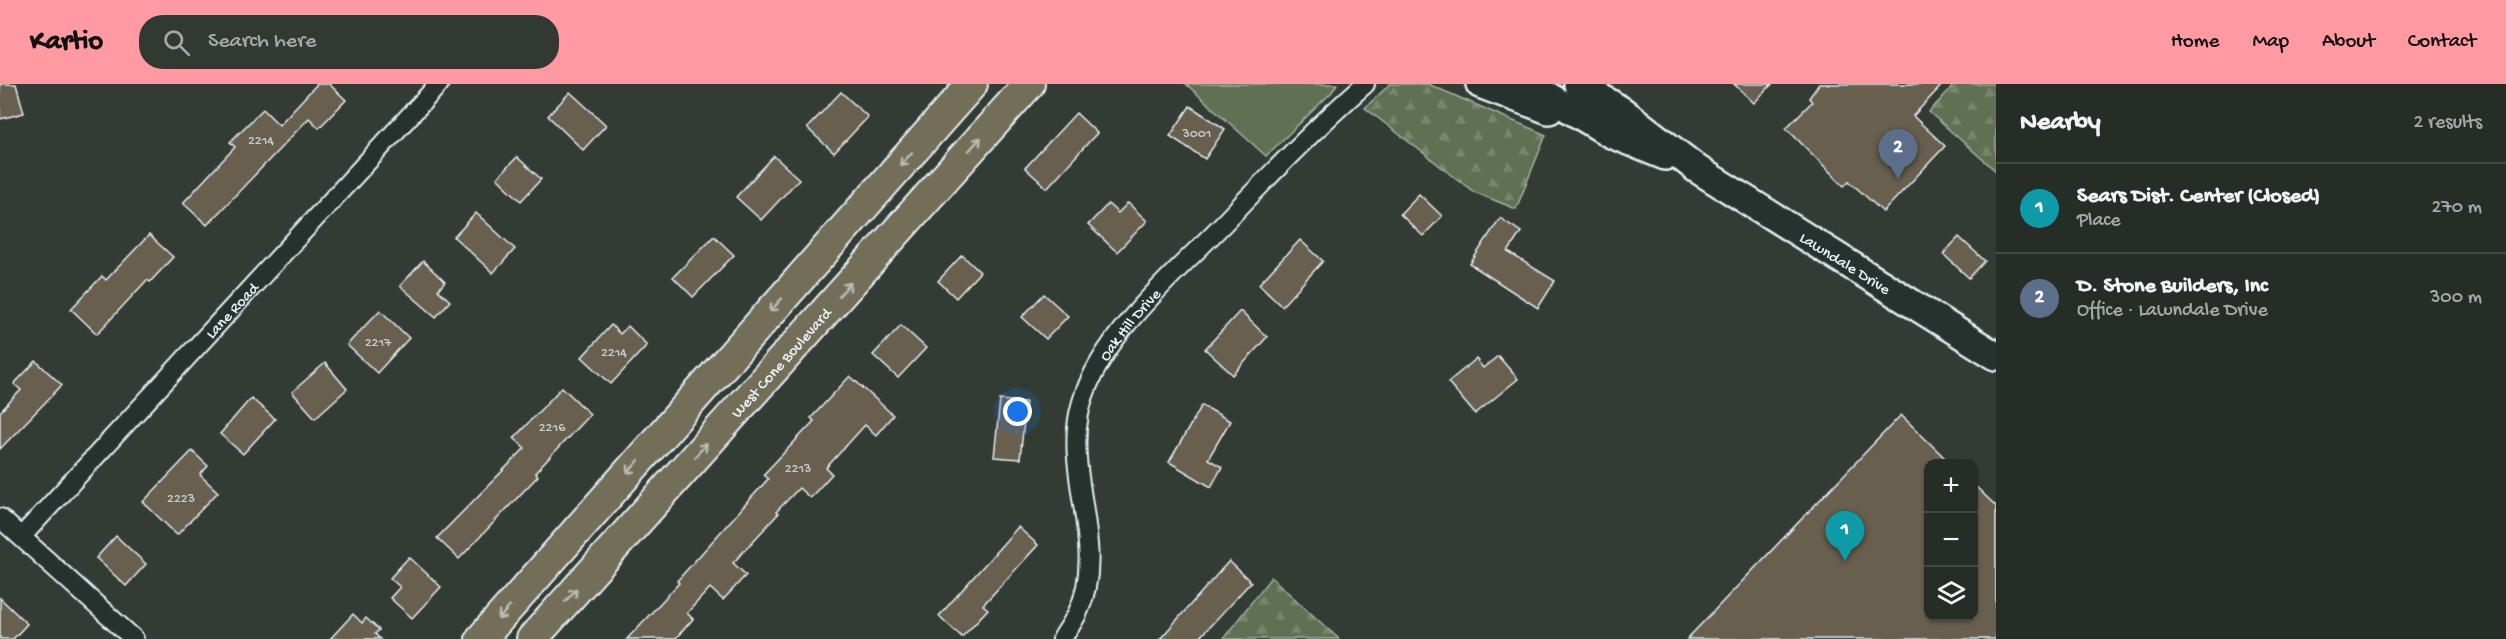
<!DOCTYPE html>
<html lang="en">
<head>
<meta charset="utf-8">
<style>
  body { margin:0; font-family:"Gochi Hand",sans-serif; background:#323933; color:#f1f3f6 }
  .controls { position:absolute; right:18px; bottom:18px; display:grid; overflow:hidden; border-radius:12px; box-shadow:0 2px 4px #0004 }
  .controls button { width:54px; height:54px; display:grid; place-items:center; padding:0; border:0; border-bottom:2px solid #424944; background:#262d27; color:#f1f3f6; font:30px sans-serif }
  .you { position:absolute; left:1018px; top:328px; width:21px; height:21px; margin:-15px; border:4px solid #fff; border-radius:50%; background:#1a73e8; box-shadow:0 0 0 9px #1a73e833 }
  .badge { display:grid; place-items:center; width:39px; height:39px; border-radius:50%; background:#ff9aa2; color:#fff; font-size:20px; font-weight:700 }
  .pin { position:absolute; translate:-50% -50px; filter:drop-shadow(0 2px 3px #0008) }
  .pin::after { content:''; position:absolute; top:32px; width:21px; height:18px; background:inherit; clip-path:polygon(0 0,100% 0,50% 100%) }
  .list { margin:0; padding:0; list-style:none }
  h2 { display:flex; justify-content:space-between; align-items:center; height:78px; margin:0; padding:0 24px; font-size:26px }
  h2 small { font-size:20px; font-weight:400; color:#a4a8a7 }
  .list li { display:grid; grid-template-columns:39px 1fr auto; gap:18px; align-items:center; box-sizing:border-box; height:90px; padding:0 24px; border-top:2px solid #424944 }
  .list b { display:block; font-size:22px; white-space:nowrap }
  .list p { margin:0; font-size:20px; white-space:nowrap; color:#a4a8a7 }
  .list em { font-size:20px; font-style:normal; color:#a4a8a7 }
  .icon { flex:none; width:33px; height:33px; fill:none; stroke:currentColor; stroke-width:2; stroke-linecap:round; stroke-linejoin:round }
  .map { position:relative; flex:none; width:1996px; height:555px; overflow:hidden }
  header { display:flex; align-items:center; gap:36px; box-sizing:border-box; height:84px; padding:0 30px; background:#ff9aa2; color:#111 }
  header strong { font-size:28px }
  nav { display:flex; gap:33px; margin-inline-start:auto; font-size:21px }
  .search { width:420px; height:54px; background:#323933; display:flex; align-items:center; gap:15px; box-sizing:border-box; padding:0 21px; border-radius:24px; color:#a4a8a7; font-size:22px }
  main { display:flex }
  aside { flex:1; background:#262d27 }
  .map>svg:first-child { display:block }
  .grass { fill:#617153; stroke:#a4b1a6; stroke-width:1.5 }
  .forest { fill:url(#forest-firs); stroke:#a4b1a6; stroke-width:1.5 }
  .building { fill:#675e50; stroke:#e8f1f8; stroke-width:1.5 }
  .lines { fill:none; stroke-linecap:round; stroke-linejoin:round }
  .minor-casing { stroke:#e8f1f8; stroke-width:22 }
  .secondary-casing { stroke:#e8f1f8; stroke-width:32 }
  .primary-casing { stroke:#e8f1f8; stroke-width:34 }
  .minor { stroke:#26332d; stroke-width:18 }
  .secondary { stroke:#26332d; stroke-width:27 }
  .primary { stroke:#726e59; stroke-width:30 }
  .oneway { stroke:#b9bdb8 }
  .labels { text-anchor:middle; stroke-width:4.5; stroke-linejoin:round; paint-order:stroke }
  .number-label { font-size:14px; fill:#c8ccce }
  .street-label { font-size:16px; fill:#e8f1f8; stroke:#26332d }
</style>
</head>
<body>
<header>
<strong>Kartio</strong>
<div class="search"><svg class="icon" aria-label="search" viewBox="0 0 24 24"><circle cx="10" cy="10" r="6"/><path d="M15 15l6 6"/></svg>Search here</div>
<nav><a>Home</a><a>Map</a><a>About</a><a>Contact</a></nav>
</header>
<main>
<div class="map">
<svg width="1996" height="555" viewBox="0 0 1996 555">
  <defs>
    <pattern id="forest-firs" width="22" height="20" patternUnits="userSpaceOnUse" patternTransform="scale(1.5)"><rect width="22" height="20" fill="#617153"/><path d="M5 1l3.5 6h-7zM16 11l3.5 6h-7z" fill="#78866c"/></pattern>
  </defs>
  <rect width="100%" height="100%" fill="#333c34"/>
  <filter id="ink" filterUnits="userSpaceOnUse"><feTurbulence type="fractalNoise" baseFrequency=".0167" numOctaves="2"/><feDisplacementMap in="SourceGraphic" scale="12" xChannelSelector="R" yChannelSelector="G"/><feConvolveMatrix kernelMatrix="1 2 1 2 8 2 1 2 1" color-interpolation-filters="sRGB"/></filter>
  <g filter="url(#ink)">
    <!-- grass -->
    <polygon class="grass" points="1186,0 1337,0 1332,8 1266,72"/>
    <!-- forest -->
    <g class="forest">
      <polygon points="1390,0 1428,0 1546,51 1516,125 1474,108 1365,24"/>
      <polygon points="1955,0 1996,0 1996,87 1929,28"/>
      <polygon points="1271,493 1339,555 1223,555"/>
    </g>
    <!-- building -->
    <g class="building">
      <polygon points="0,0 16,0 24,29 0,35"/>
      <polygon points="317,0 329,0 346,16 319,44 309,34 207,141 183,119 235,63 230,58 263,25 279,41"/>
      <polygon points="1734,0 1772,0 1754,19"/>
      <polygon points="1819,0 1943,0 1913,32 1945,62 1883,128 1849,97 1844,102 1786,44 1812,18 1809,14"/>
      <polygon points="570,8 606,41 583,66 548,32"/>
      <polygon points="841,8 868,33 834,69 807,44"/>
      <polygon points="1190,22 1225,45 1205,75 1170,52"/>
      <polygon points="1076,29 1097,49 1047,104 1025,84"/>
      <polygon points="774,72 799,95 761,136 736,113"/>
      <polygon points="517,73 541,95 521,117 497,94"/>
      <polygon points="1419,110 1442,132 1423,152 1400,130"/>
      <polygon points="1128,119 1147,137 1117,168 1088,141 1108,120 1118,129"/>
      <polygon points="476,129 515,165 493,189 454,153"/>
      <polygon points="1500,134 1521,148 1508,168 1555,197 1538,224 1470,180"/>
      <polygon points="149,151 173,173 150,198 147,196 97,250 71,225 102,192 106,196"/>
      <polygon points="714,152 734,171 693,213 673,193"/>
      <polygon points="1959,153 1985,177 1969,194 1943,170"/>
      <polygon points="1300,156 1323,177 1282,222 1259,200"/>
      <polygon points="962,171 980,188 956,214 938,197"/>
      <polygon points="423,177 445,198 438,206 450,217 436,233 400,202"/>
      <polygon points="1044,210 1068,232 1046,255 1022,233"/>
      <polygon points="380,226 409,254 377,289 347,261"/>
      <polygon points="1240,227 1267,253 1233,291 1205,265"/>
      <polygon points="611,241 620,250 628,242 647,261 611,300 582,273"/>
      <polygon points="901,241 926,264 898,294 873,271"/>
      <polygon points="1498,272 1518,295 1475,330 1448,298 1476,275 1483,284"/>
      <polygon points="36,277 62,301 0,365 0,328 21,306 14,300"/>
      <polygon points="325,279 347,305 315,334 292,308"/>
      <polygon points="850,292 893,331 876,351 865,341 826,384 832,390 810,414 799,404 776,428 778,430 733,479 746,491 723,516 710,504 687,529 693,535 675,555 627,555 679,499 677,497 768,395 763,391 814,337 811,334"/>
      <polygon points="562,303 590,330 535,389 538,392 459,475 437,454 525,364 514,354"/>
      <polygon points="251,314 275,335 243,370 220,350"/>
      <polygon points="1000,316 1026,318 1020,375 994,373"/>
      <polygon points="1202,321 1230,337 1208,375 1222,383 1211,403 1169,378"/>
      <polygon points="1901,331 1951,380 1929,380 1929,532 1974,532 1974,401 1996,422 1996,555 1687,555"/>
      <polygon points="192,367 208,382 200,391 218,408 177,451 143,418"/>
      <polygon points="1018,443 1038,461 983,521 988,525 962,553 939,532"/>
      <polygon points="116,452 146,480 126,502 96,474"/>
      <polygon points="409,473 441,503 412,534 390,514 400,503 390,494"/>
      <polygon points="1229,477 1251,498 1198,555 1160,555"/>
      <polygon points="0,514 27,540 13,555 0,555"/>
      <polygon points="353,530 362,539 366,534 379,546 375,550 380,555 330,555"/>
    </g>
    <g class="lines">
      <!-- minor casing -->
      <g class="minor-casing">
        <g id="minor">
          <polyline points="0,434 134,555"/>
          <path id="s1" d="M22,452l417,-452"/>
          <path id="s2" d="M1062,555c5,-9 12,-18 16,-27 29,-63 -12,-133 1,-198 14,-73 94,-138 144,-190 46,-48 92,-96 142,-140"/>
        </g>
      </g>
      <!-- secondary casing -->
      <g class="secondary-casing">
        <g id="secondary">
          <polyline points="1480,0 1549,26"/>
          <polyline points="1528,0 1611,50 1665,72"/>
          <path id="s3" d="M1578,0l44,27 75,58 299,187"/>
        </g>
      </g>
      <!-- primary casing -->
      <g class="primary-casing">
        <g id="primary">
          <polyline points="481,555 972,0"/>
          <path id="s4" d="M532,555l497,-555"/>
        </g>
      </g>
      <!-- minor -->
      <use href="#minor" class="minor"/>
      <!-- secondary -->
      <use href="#secondary" class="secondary"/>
      <!-- primary -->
      <use href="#primary" class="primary"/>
    </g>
    <!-- one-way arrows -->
    <defs><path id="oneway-shaft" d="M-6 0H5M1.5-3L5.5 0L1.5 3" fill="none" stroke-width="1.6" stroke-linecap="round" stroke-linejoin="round" transform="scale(1.5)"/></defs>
    <g class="oneway">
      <use href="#oneway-shaft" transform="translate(975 60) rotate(-48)"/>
      <use href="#oneway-shaft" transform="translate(906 75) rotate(132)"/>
      <use href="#oneway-shaft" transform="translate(845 205) rotate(-48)"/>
      <use href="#oneway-shaft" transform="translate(776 221) rotate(132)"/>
      <use href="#oneway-shaft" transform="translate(701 366) rotate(-48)"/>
      <use href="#oneway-shaft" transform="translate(633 383) rotate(132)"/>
      <use href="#oneway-shaft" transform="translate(571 511) rotate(-48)"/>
      <use href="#oneway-shaft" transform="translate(504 529) rotate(132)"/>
    </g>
  </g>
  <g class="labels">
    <!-- number labels -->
    <g class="number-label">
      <text x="1197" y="53">3001</text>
      <text x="261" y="60">2214</text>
      <text x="378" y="262">2217</text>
      <text x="614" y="272">2214</text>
      <text x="552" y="347">2216</text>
      <text x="798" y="388">2213</text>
      <text x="181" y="418">2223</text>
    </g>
    <!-- street labels -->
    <g class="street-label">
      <text dy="6" stroke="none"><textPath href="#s3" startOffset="322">Lawndale Drive</textPath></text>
      <text dy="6" stroke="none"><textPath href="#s1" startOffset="308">Lane Road</textPath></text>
      <text dy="6" stroke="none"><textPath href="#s2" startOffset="336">Oak Hill Drive</textPath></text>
      <text dy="6" stroke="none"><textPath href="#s4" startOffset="372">West Cone Boulevard</textPath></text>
    </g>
  </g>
</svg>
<div class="controls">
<button>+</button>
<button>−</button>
<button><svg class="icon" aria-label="layers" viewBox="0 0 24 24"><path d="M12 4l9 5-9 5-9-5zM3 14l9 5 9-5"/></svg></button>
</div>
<div class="you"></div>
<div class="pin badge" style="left:1845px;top:477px;background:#0f9aa8">1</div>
<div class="pin badge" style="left:1898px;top:95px;background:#5c6f8a">2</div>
</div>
<aside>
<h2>Nearby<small>2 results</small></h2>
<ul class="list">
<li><span class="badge" style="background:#0f9aa8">1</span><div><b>Sears Dist. Center (Closed)</b><p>Place</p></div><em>270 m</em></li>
<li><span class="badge" style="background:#5c6f8a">2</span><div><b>D. Stone Builders, Inc</b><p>Office · Lawndale Drive</p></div><em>300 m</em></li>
</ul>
</aside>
</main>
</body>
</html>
